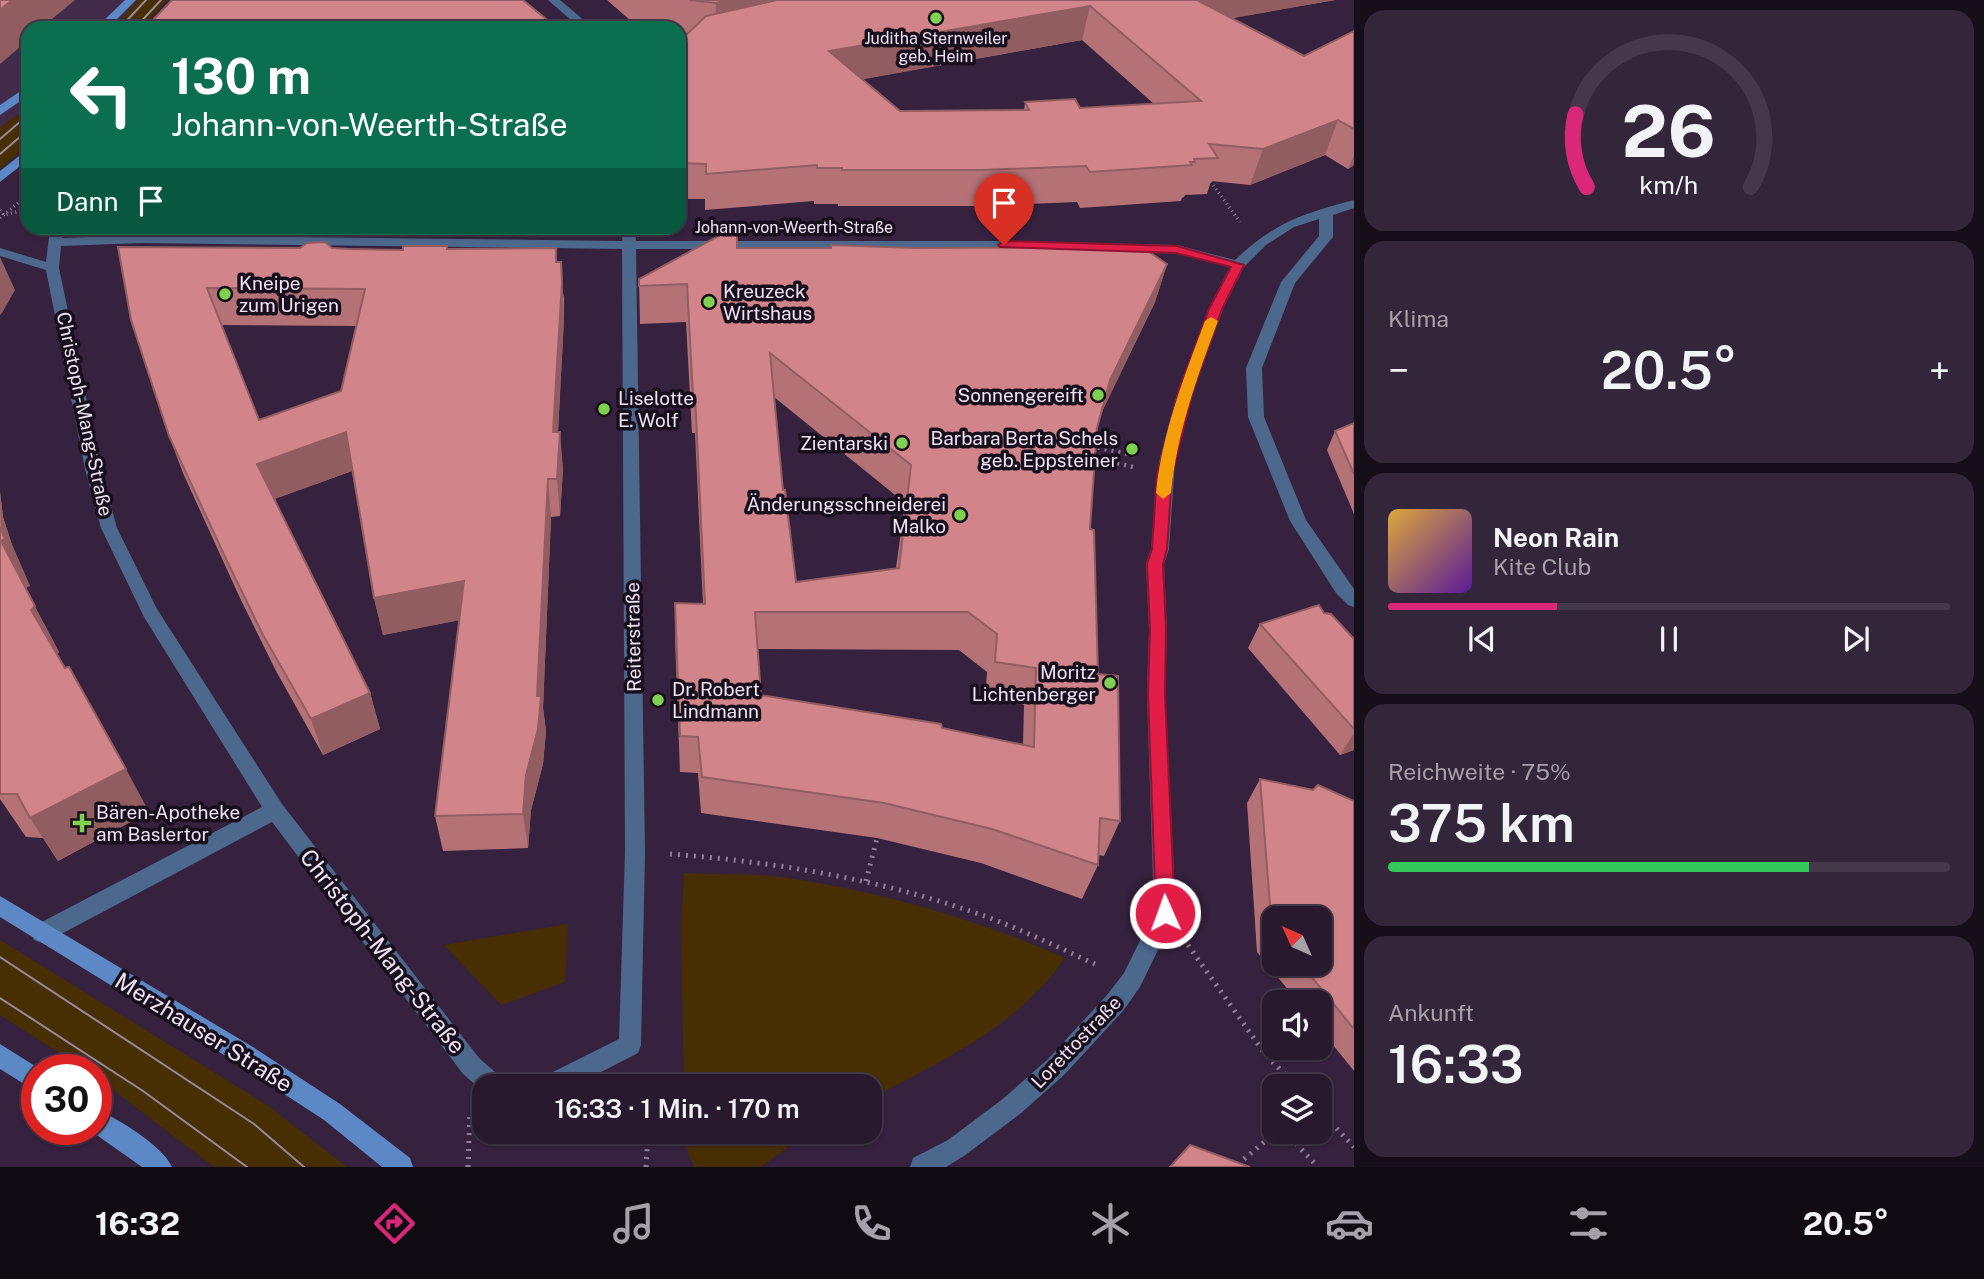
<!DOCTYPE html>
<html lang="de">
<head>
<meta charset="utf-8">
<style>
  body { margin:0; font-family:"Public Sans",sans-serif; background:#34263a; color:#f1f3f6; height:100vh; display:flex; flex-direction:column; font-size:26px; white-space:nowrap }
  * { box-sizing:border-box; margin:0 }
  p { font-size:23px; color:#a5a0aa }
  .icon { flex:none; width:38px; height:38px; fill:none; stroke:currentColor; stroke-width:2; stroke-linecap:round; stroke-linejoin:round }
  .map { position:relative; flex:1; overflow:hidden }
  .drawer { display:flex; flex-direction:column; gap:10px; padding:10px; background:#160e19; width:630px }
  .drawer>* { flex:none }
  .banner { position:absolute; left:21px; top:21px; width:665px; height:214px; border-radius:21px; box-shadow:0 2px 5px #0004,0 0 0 2px #44384a; background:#0b6e4f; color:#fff; overflow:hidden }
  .needle { width:46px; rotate:315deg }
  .fabs { position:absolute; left:1262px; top:906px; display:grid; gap:14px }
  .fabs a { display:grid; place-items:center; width:70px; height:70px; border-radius:14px; background:#28192e; box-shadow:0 2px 5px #0004,0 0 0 2px #44384a; font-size:35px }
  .speed { position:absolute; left:21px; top:1054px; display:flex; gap:14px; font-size:35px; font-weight:700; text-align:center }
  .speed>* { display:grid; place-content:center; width:91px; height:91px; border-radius:50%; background:#28192e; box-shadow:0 2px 5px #0004,0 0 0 2px #44384a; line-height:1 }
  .speed .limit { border:10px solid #d22; background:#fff; color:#111 }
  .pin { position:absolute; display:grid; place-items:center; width:60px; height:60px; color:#fff; margin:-72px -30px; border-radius:50% 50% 50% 0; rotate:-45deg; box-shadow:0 0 7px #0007 }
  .pin .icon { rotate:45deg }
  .me { position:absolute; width:77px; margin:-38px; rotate:358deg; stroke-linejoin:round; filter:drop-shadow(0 0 5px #0008) }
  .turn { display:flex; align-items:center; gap:24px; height:147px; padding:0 35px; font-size:32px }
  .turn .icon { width:91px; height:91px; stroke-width:2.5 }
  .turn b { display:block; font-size:49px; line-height:60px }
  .then { display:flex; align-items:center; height:66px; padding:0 35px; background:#0003; gap:14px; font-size:26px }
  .big { font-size:52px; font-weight:600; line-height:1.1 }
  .drawer .widget { flex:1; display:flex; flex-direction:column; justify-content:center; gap:10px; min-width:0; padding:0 24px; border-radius:21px; background:#34263a }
  .drawer .dial { align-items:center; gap:0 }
  .dial svg { height:182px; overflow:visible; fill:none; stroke:#44384a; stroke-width:7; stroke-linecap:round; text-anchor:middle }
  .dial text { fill:#f1f3f6; stroke:none }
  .song { display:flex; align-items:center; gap:21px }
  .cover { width:84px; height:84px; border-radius:10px; background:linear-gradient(135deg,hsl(40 70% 55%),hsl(270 70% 35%)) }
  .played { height:7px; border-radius:4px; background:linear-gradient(90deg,#db2777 30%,#44384a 30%) }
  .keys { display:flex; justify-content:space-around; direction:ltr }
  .heat { display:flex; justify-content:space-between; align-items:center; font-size:38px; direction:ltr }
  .charge { height:10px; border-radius:5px; background:linear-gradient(90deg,#34c759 75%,#44384a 0) }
  .trip { position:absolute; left:472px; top:1074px; width:410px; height:70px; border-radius:21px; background:#28192e; box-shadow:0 2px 5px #0004,0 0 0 2px #44384a; font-weight:600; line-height:70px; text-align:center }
  .dock { display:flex; height:112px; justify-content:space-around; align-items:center; background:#100a12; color:#a5a0aa }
  .dock .icon { width:49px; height:49px }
  .dock .current { color:#db2777 }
  .dock b { font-size:32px; color:#f1f3f6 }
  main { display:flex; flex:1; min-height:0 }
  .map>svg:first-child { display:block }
</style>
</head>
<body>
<main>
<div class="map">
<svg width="1354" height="1167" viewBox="0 0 1354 1167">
  <rect width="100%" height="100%" fill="#36213e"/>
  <!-- built -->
  <path fill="#422a4b" d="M0,0H138L113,28H28V106L0,128Z"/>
  <!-- green -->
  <g fill="#482f03">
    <path d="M138,0H167L142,28H113Z"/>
    <path d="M28,106V144L0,169V128Z"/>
    <path d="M684,873C716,875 750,873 781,877C878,891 975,918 1065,958C1016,1028 943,1060 870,1099V1087H684L681,928Z"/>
    <path d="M568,924L565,982L501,1005L444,945Z"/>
    <path d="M0,940L267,1105L347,1167H214L96,1077V1069H84L0,1015Z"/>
    <path d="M685,1132H809L761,1167H694L688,1153Z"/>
  </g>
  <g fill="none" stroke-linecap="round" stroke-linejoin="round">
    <!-- path-far2 -->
    <g stroke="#8f7e95" stroke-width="3.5" stroke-dasharray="1 3.5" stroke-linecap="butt">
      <path d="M1208,178L1240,222"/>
      <path d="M0,210L4,215L28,209"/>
      <path d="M0,218L18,203"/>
    </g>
    <!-- path-far1 -->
    <g stroke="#8f7e95" stroke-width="4.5" stroke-dasharray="2 5" stroke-linecap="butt">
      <path d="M1091,446L1137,456"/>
      <path d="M1090,457L1133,467"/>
    </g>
    <!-- path -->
    <g stroke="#8f7e95" stroke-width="5" stroke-dasharray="2 6" stroke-linecap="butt">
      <path d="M670,854C777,862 885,880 987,917C1025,931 1062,949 1099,966"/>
      <path d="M866,881L877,838"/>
      <path d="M1188,945L1265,1054L1297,1087"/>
      <path d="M648,1077L650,1087"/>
      <path d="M1320,1111L1354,1147"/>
      <path d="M1285,1132L1318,1167"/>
      <path d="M1244,1159L1276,1132"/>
      <path d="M468,1167L470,1112"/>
      <path d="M646,1167L648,1132"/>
    </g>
    <!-- service -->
    <path fill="#4c688d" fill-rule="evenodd" d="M548,0H560L593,28H580Z"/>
    <!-- minor -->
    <path fill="#4c688d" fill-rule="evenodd" d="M1354,200V208L1333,215V237L1295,283L1262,368L1264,417L1306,520L1354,589V607L1348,605L1336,593L1290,521L1248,417L1246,368L1281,282L1319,236V219L1294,227L1266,245L1244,267L1223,309L1194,390L1175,462L1169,549L1164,564L1167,630L1165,694L1176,913L1140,987L1123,1011L1064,1075L1020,1114L964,1156L946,1167H910L913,1158L948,1140L1004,1098L1048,1059L1107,995L1124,973L1154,912L1147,694L1149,630L1146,564L1151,549L1159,462L1178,390L1209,309L1230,267L1177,253L1004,249H636L645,852L641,1045L638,1053L572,1087H535L539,1079L619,1039L625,852L622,249L141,243L61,246L59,268L101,469L117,528L157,609L282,804L479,1058L503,1079L507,1087H485V1093L463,1074L272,822L50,940L42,943L34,940L31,933L34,926L262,807L144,617L101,528L85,469L46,270L0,256V248L46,262L50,228H62V238L141,235L622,241L623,228H635L636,241H1004L1177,245L1235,260C1273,223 1304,213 1354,200Z"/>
    <!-- secondary -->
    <g fill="#5c89c5" fill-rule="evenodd">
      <path d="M125,0H136L108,28H96Z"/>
      <path d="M28,86V96L0,115V105Z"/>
      <path d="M28,149V160L0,182V171Z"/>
      <path d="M0,896L253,1047L340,1104L410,1158L413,1167H382L324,1120L237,1063L0,917Z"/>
      <path d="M0,1044L40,1069H37V1092L0,1069Z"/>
      <path d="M96,1109C117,1118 163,1146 172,1167H142L88,1129H96Z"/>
    </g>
    <!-- tram -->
    <g stroke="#9989a0" stroke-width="2">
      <path d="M120,28L146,0"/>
      <path d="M135,28L161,0"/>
      <path d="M0,139L28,115"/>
      <path d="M0,154L28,130"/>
      <path d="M0,957L254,1124L304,1167"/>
      <path d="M0,998L143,1091L247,1167"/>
    </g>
  </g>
  <!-- wall -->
  <g fill="#b47277" fill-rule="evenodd">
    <path d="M607,0H1335L1232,18L1304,56L1354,31V165L1348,169L1325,155L1250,185L1211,181L1207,194L1185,195L1184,197L1182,198L1181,201L1080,208L1077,202L976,206H838V204H814V201L705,210V199H679V42L688,33L679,32V28H639ZM1082,40L1154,104L1080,108L1025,102L1024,110L900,111L862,79Z"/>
    <path d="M118,247L332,248L403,250L556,248L557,262L564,298V318L558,432L563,469L560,516L551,517L543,708L546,731L543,764L531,810L528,848L443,851L435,816L459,620L383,635L374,598L352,471L274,499L370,693L380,729L323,755L276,671L240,598L183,473L169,436ZM222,325L356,326L341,391L259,420Z"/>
    <path d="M737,248L1167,264L1155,302L1101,413L1097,428L1090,529L1098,674L1120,821L1104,856L1098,855V865L1082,899L981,863L877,838L701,813L698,773L680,772L675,640V603L703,604L695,433H692L686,322L640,324L639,279ZM774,397L905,503L896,568L796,582L783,490ZM757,649L959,650L987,672L985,699L1024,705L1023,744L761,695Z"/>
    <path d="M1354,423V514L1327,450L1335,431Z"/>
    <path d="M0,492L3,517L12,545L30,586L25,588L59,652L57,655L149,812L58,861L43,838L26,837L0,799Z"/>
    <path d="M1324,613L1354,639V750L1340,755L1248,648L1260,624Z"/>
    <path d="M1260,779L1354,801V1071L1320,1029V1003H1299L1257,952L1247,803ZM1274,919L1320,964H1274Z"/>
  </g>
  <!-- shaded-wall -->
  <g fill="#925d61">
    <path d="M12,0H75L41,28H28V40L0,64V10Z"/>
    <path d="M729,0H916L715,37L716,3Z"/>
    <path d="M1186,0H1335L1178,28Z"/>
    <path d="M1090,6L1082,40L826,86L829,51Z"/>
    <path d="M1338,120L1325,155L1250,185L1263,149Z"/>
    <path d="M1354,155V165L1348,169Z"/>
    <path d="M0,257L15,290L2,313L0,315Z"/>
    <path d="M561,262L564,318L556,469L553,432Z"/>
    <path d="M1167,264L1155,302L1099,418L1110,380Z"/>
    <path d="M346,432L355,470L269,501L257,464Z"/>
    <path d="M560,432L563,469L560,516L557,479Z"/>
    <path d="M548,479L551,517L543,708L546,731L543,764L531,810L528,848L523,814L526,775L537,696Z"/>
    <path d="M0,492L3,517L12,545L30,586L25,588L59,652L56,657L31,610L1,541Z"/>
    <path d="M464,581L471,618L383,635L374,598Z"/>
    <path d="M370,693L380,729L323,755L311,719Z"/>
    <path d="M1354,733V750L1340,755Z"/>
    <path d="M126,769L149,812L58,861L30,818Z"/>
  </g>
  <!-- building -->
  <g fill="#d1858a" stroke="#925d61" stroke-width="2" fill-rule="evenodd">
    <path d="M0,0H12L0,10Z"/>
    <path d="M172,0H523L557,28H145Z"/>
    <path d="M689,0H729L716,3Z"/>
    <path d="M777,0H1197L1304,56L1354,31V129L1338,120L1263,149L1209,144L1218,158L1194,159L1195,162H1190L1192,165L1090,172L1086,166L982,170H842V168H817V165L706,174V164L679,163V42L706,16ZM1090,6L1201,101L1080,108L1075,99L1025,102L1029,110L900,111L829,51Z"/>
    <path d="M737,226V248H831V245L915,248L1142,247L1167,264L1110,380L1097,428L1090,529L1094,530L1098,674L1118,676L1120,821L1100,818L1098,865L992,829L884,803L702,777L698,737L680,736L675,603L705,604L695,395H693L687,284L639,286V279ZM770,353L911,465L899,568L796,582L785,490H783ZM755,612H968L997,634L995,662L1036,668L1034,747L942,728L941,724L761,695Z"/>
    <path d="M325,242L332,248L348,249L403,250V246H447V249L556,248V262H561L562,282L553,432H560L557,479H548L537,696H541L538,729L526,775L523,814L435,816L464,581L374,598L346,432L257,464L370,693L311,719L263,635L227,561L169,436L131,320L118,247L300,248L307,243ZM207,288L365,289L341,391L259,420Z"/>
    <path d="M1354,423V474L1335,431Z"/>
    <path d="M0,527L5,539L1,541L35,606L31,610L65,668L69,667L126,769L30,818L17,794H0Z"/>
    <path d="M1319,605L1324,613L1331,614L1354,639V729L1260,624Z"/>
    <path d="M1260,779L1313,790L1318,785L1354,801V1029L1301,964H1320V919H1274V932L1272,930Z"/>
    <path d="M1190,1145L1250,1167H1170Z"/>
  </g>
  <!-- route -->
  <path fill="#e11d48" stroke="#92132f" stroke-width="2" d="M1004,241L1177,246L1244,265L1222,309L1193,390L1172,475L1167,549L1163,564L1166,629L1165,694L1175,913L1172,919L1165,922L1158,919L1156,913L1148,694L1150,629L1147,564L1152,549L1157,475L1179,390L1209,309L1231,267L1176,253L1000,247L998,245Z"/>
  <!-- slow -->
  <path fill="#f59e0b" d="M1211,317L1218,321C1197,377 1177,433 1171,493L1163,499L1156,493C1162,433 1184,377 1205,321Z"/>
  <!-- markers -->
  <g fill="#80d051" stroke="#180f1c" stroke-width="2.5">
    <circle cx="936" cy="18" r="7"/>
    <circle cx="225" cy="294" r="7"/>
    <circle cx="709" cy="302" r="7"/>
    <circle cx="1098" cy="395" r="7"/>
    <circle cx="604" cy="409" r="7"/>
    <circle cx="902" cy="443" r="7"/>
    <circle cx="1132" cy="449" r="7"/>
    <circle cx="960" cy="515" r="7"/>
    <circle cx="1110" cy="683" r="7"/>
    <circle cx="658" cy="700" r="7"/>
    <path d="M78.5 812.5h7v7h7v7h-7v7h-7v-7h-7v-7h7z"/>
  </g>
  <g text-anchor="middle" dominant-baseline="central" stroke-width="7" stroke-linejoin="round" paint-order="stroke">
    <!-- far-poi labels -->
    <g font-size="16" fill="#efe2f4" stroke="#180f1c">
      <text x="936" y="38">Juditha Sternweiler<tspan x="936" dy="18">geb. Heim</tspan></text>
    </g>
    <!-- far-street labels -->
    <g font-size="16" fill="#efe2f4" stroke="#180f1c">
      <text x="794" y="227">Johann-von-Weerth-Straße</text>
    </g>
    <!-- poi labels -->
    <g font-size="19" fill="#efe2f4" stroke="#180f1c" text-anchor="start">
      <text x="239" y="283">Kneipe<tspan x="239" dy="22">zum Urigen</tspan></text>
      <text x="723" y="291">Kreuzeck<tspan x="723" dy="22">Wirtshaus</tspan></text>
      <text x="1084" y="395" text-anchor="end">Sonnengereift</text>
      <text x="618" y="398">Liselotte<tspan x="618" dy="22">E. Wolf</tspan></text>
      <text x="1118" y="438" text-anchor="end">Barbara Berta Schels<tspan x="1118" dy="22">geb. Eppsteiner</tspan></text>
      <text x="888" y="443" text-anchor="end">Zientarski</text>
      <text x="946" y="504" text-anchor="end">Änderungsschneiderei<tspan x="946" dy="22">Malko</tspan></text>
      <text x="1096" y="672" text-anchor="end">Moritz<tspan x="1096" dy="22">Lichtenberger</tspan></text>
      <text x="672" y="689">Dr. Robert<tspan x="672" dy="22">Lindmann</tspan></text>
      <text x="96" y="812">Bären-Apotheke<tspan x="96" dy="22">am Baslertor</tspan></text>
    </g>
    <!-- street labels -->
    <g font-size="19" fill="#efe2f4" stroke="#180f1c">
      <text transform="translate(85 414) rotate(78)">Christoph-Mang-Straße</text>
      <text transform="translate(633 637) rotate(-91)">Reiterstraße</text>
      <text transform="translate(1076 1042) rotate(-46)">Lorettostraße</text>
    </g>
    <!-- near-street labels -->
    <g font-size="23" fill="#efe2f4" stroke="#180f1c">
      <text transform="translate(383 951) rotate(52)">Christoph-Mang-Straße</text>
      <text transform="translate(204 1032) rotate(32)">Merzhauser Straße</text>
    </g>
  </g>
</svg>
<div class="fabs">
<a><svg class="needle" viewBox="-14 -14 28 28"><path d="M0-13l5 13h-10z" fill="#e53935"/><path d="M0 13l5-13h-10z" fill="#a5a0aa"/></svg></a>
<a><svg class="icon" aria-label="sound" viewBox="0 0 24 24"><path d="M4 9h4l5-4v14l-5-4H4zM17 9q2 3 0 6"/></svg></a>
<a><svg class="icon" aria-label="layers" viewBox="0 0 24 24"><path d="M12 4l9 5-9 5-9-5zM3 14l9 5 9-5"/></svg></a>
</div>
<div class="speed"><div class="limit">30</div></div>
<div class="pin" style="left:1004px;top:245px;background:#d93025"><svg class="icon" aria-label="arrive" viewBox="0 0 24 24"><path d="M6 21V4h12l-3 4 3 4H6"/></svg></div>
<svg class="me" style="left:1165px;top:913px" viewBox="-20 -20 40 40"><circle r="17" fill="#e11d48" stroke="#fff" stroke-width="3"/><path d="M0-11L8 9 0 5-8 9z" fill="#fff"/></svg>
<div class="trip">16:33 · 1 Min. · 170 m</div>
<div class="banner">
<div class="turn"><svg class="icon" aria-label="left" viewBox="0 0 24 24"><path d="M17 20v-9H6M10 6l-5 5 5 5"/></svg><div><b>130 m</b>Johann-von-Weerth-Straße</div></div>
<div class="then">Dann<svg class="icon" aria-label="arrive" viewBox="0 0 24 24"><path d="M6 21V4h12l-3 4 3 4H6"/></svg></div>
</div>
</div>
<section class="drawer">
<div class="widget dial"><svg viewBox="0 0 100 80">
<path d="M14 69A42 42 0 1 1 86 69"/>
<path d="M14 69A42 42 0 0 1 9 37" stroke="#db2777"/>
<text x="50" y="56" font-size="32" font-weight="700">26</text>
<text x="50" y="72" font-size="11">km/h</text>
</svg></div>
<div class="widget"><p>Klima</p>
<div class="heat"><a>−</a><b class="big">20.5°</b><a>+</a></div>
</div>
<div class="widget">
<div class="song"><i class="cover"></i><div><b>Neon Rain</b><p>Kite Club</p></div></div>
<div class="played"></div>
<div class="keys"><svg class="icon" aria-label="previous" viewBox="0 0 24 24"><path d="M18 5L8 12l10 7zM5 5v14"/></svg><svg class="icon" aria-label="pause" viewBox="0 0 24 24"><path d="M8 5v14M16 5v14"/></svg><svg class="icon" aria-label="next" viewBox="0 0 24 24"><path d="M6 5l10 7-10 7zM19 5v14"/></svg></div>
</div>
<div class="widget"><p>Reichweite · 75%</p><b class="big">375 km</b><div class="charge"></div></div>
<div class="widget"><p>Ankunft</p><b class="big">16:33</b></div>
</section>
</main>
<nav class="dock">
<b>16:32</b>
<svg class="icon current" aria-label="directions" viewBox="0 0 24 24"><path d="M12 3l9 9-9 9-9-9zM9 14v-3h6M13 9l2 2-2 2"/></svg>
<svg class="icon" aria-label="music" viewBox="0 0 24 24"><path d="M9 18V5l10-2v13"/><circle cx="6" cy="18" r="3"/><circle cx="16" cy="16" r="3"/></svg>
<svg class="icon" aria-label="phone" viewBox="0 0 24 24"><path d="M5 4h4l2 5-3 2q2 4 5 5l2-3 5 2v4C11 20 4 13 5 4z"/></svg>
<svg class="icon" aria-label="climate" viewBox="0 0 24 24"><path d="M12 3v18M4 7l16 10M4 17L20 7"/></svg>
<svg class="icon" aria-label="car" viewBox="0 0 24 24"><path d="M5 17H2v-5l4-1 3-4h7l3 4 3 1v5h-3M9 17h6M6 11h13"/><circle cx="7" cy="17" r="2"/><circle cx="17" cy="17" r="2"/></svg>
<svg class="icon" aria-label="filters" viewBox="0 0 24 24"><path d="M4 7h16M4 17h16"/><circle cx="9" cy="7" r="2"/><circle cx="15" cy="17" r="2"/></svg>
<b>20.5°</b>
</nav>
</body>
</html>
